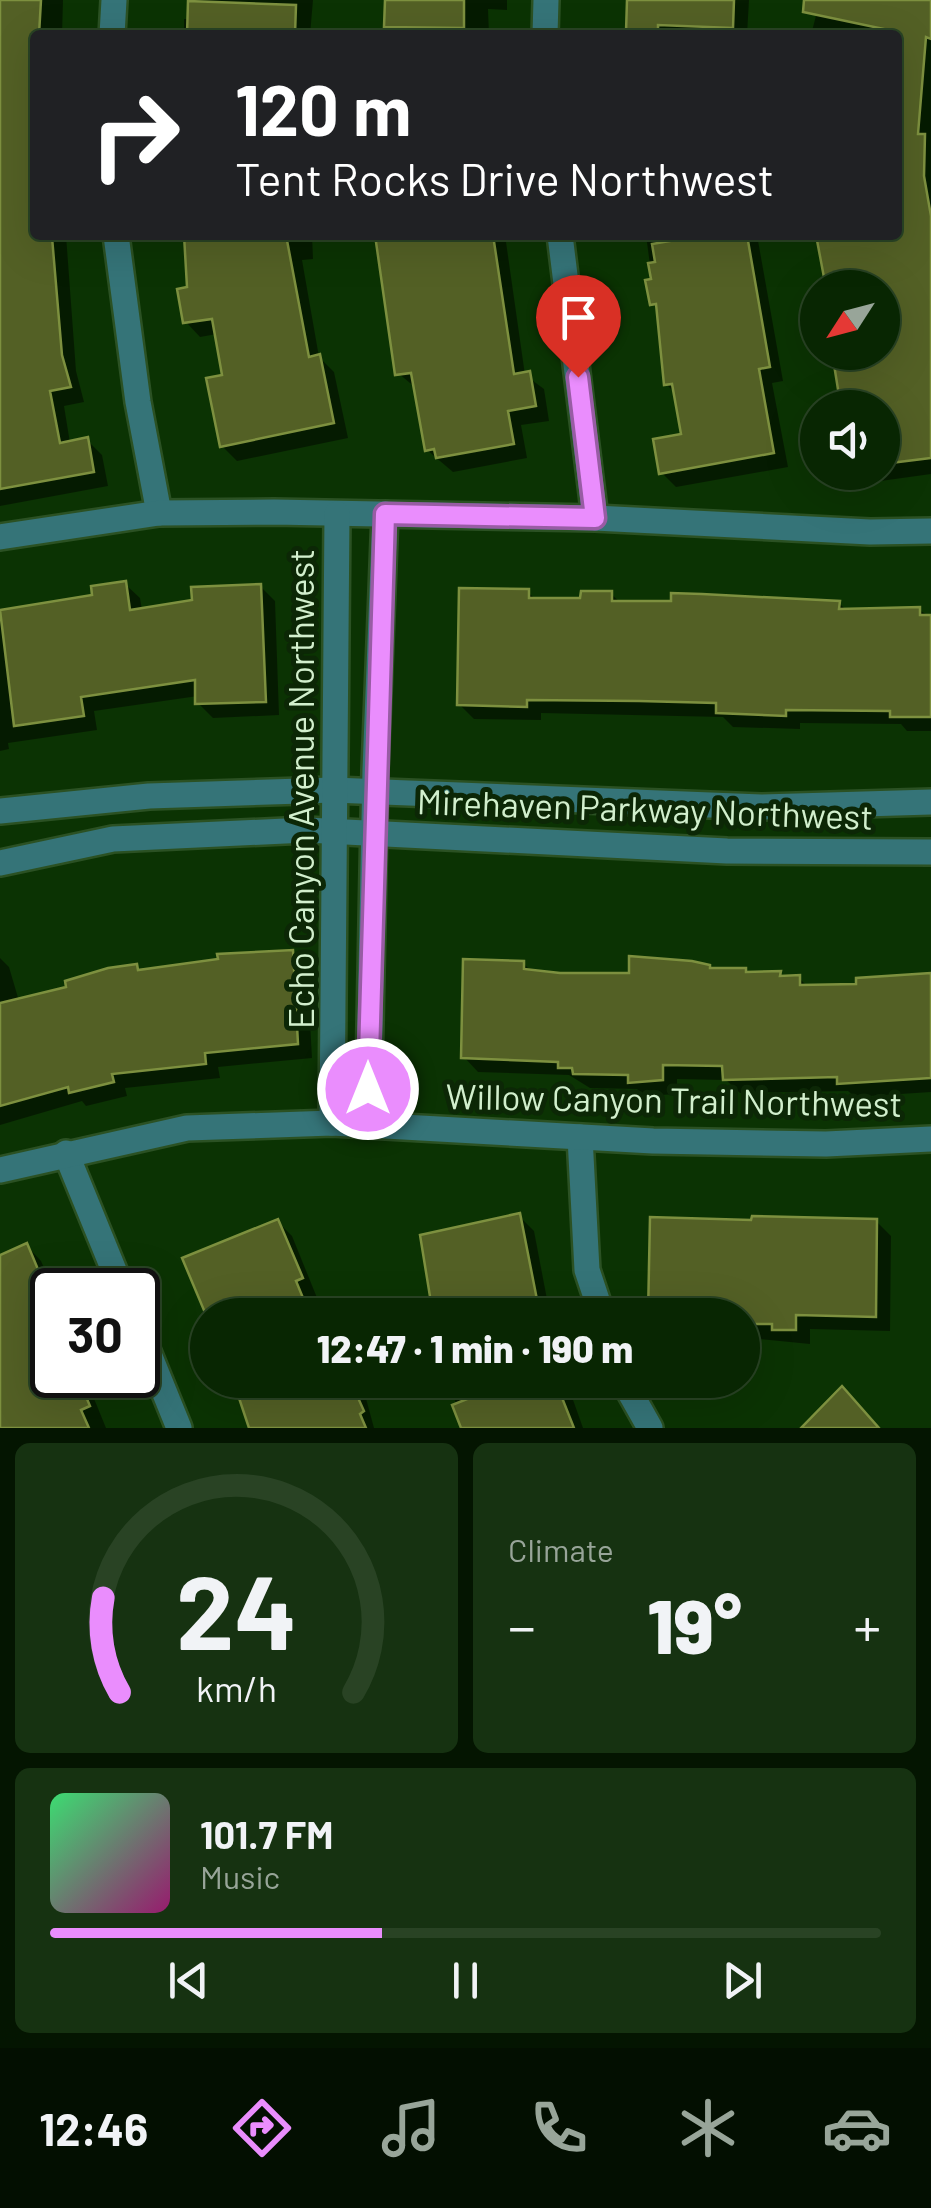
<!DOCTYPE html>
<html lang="en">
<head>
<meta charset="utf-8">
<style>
  body { margin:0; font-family:Barlow,sans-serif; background:#163211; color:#f1f3f6; height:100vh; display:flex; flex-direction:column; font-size:38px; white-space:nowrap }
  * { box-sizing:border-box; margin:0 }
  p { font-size:32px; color:#98a599 }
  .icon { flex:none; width:55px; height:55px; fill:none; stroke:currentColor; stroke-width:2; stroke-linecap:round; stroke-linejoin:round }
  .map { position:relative; height:1428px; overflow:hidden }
  .side { display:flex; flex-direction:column; gap:15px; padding:15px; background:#041501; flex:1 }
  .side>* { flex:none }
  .hud { position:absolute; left:30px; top:30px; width:872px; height:210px; border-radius:10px; box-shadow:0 10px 40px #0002,0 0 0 2px #294324; background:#202124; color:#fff; overflow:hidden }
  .needle { width:65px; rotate:234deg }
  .fabs { position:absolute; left:800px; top:270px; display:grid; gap:20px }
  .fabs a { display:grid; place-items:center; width:100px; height:100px; border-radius:50%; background:#082602; box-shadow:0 10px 40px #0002,0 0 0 2px #294324; font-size:50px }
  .speed { position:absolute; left:30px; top:1268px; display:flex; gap:20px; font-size:50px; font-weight:700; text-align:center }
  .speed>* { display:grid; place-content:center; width:130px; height:130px; border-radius:50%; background:#082602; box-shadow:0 10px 40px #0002,0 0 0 2px #294324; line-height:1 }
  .speed .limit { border:5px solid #111; border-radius:15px; background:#fff; color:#111 }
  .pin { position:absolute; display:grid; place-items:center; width:85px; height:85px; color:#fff; margin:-102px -42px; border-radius:50% 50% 50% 0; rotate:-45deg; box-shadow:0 0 10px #0007 }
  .pin .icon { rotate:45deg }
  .me { position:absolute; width:110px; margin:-55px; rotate:0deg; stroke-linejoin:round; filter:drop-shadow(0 0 8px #0008) }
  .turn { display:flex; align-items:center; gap:35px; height:210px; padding:0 40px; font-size:45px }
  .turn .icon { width:130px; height:130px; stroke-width:2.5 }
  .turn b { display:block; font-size:70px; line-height:85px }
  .big { font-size:75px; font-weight:800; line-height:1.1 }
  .side .widget { flex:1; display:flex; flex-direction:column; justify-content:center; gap:15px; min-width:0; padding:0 35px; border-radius:15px; background:#163211 }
  .side .dial { align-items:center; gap:0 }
  .dial svg { height:260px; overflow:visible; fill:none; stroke:#294324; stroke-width:7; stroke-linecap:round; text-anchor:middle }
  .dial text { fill:#f1f3f6; stroke:none }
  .song { display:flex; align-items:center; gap:30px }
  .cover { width:120px; height:120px; border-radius:15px; background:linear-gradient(135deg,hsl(140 70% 55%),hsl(320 70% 35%)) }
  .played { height:10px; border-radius:5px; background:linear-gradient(90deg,#ea8dfd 40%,#294324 40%) }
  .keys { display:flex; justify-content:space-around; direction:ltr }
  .heat { display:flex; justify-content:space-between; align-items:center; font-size:55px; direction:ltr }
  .side .tiles { flex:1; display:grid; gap:15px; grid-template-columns:1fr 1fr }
  .widget:last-child { grid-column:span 2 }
  .trip { position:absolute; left:190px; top:1298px; width:570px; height:100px; border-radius:50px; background:#082602; box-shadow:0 10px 40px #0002,0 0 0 2px #294324; font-weight:800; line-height:100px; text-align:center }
  .menu { display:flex; height:160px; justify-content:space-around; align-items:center; background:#030f01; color:#98a599 }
  .menu .icon { width:70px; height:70px }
  .menu .current { color:#ea8dfd }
  .menu b { font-size:45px; color:#f1f3f6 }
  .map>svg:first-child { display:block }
</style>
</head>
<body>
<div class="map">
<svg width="931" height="1428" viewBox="0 0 931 1428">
  <rect width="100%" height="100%" fill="#0b3303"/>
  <!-- shadow -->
  <g fill="#0007">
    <path d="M0,0H63L62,35H35V235H66L76,371L84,402L64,406L70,443L87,440L102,455L108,486L0,506Z"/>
    <path d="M195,0H313L310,35H184V19H190Z"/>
    <path d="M387,0H507V10L488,9L489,35H386Z"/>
    <path d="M749,0L747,35H628L629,1Z"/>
    <path d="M820,0H931V474L859,484L847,472H882V408H835L834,403L843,401L882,352V288L818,235H898V35H811Z"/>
    <path d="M186,235H312L313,259L302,260L319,357L334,372L348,438L237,461L222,446L225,377L217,334L200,337L186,322L190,289Z"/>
    <path d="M378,235H505L525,375L544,389L549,421L521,425L527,458L453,472L427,450L416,388L398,373Z"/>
    <path d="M646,235H757L783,381L772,383L788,467L676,487L661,472L684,436L676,394L666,384Z"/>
    <path d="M125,584L140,598L142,610L260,586L275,601L279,715L213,718L198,703V696L94,711L97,730L8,743L9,749L0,751V612L95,597Z"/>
    <path d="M528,592L536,600L583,601L611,594L621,603H839L847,611L919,610L931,617V731H907L901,724L800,723V729L733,727L723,717L541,713V720L474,719L459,704Z"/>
    <path d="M292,953L307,967L312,1058L218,1067L220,1078L125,1088L127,1096L86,1106L82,1101L0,1125V958L9,967L19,1001L136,966L142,972Z"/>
    <path d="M523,963L532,972L560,975L779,973L784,978H799L808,987L931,976V1092L855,1097L848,1091L740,1093L726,1080L677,1079V1094L645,1096L637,1089L590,1088L569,1075L478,1072L464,1057Z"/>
    <path d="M519,1216L534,1231L550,1315H437Z"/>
    <path d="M876,1221L891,1236L890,1331L810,1329V1344L749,1338L742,1331V1315Z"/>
    <path d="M278,1222L292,1236L324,1315H212Z"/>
    <path d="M27,1246L41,1261L54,1290L52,1375H95L86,1379L106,1428H0V1258Z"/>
    <path d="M231,1380H361L374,1428H257L247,1418Z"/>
    <path d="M449,1380H566L583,1428H463Z"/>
  </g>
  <!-- building -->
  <g fill="#536025" stroke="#7d903f" stroke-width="2.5">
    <path d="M0,0H41L39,35H35V238L52,237L62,355L71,387L50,391L60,443L88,437L94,472L0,489Z"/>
    <path d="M385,0H464V28L384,27Z"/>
    <path d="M627,0H734L733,28L658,25V33L626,32Z"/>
    <path d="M804,0H931V39L926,37L918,134H925L924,176L931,216V458L882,464V408H841L832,352H882V288H826L816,235H898V32L803,12Z"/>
    <path d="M188,1L296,5L295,35H187Z"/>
    <path d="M184,235H286L309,357L320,354L334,423L220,447L206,378L222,375L212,319L183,323L177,289L187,287Z"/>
    <path d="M375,235H493L514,374L530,371L536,406L508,411L514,444L436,458L434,449L425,451L411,373L395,375Z"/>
    <path d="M705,235H747L770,367L759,369L774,453L659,474L653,439L681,434L672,384L664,385L656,304L650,305L645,280L651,279L648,263L655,262L652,244Z"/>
    <path d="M126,581L130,610L192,600L191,587L261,584L266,702L195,704V680L81,697L84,716L14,726L0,610L92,595L91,586Z"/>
    <path d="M459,588L529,589V598H580L581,591H612V601H671V593L702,594L840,601L839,609L920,607V615H931V717H890V711L786,710V716L716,713V703L639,701L527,700V707L457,705Z"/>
    <path d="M293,950L298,1044L205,1053L206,1064L112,1074L114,1082L69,1093L68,1087L0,1106V1003L66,987L65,981L108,968L137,964L138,970L218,959L217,954Z"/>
    <path d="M629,956L692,961L710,965V968H746V972L781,971L780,976L800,975V985L856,984V978L931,973V1078L837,1084V1077L723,1080L722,1066L663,1065V1080L628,1083V1075L573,1074L572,1068H558V1062L461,1058L463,959L524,961V969L560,973H629Z"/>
    <path d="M520,1213L540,1315H433L420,1235Z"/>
    <path d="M752,1216L877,1219L876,1317L796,1315V1330H772V1324H742V1315H648L650,1217L751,1220Z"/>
    <path d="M278,1219L303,1278L296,1281L310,1315H206L182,1258Z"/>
    <path d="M27,1243L52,1303V1375H77L90,1406L81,1410L89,1428H0V1255Z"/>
    <path d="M233,1380H350L364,1411L360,1414L366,1428H249Z"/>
    <path d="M515,1380H555L574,1428H461L452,1405Z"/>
    <path d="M842,1386L879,1428H801Z"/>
  </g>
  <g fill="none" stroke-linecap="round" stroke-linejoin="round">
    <!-- minor casing -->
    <g stroke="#2b5123" stroke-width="30">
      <g id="minor">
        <path d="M112,35L114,0"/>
        <path d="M545,35L546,0"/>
        <path d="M116,235L138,402L159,513"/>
        <path d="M560,235L595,518"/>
        <path d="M0,537L159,513L274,512L595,518L870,532L931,531"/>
        <path d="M0,811L149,796L333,790L761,807L931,802"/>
        <path d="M0,863L113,839L306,830L727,851L931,852"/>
        <path d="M332,1123L337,514"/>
        <path d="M368,1125L375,770L385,514"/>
        <path d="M580,1137L587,1270L602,1315"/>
        <path d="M66,1153L122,1290"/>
        <path d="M0,1170L187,1128L332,1123L653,1141L826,1144L931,1139"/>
        <path d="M138,1327L179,1428"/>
        <path d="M623,1380L650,1428"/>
      </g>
    </g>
    <!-- minor -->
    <use href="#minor" stroke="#357478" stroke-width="25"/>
  </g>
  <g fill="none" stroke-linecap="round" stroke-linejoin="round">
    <!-- route casing -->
    <g stroke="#985ca4" stroke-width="25">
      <path id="route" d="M368,1089L385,514L595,518L578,377"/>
    </g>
    <!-- route -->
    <use href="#route" stroke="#ea8dfd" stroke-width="18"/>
  </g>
  <g text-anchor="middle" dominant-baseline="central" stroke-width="10" stroke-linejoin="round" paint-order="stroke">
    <!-- street labels -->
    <g font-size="35" fill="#d2efcd" stroke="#0c2706">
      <text transform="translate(300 789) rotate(-90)">Echo Canyon Avenue Northwest</text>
      <text transform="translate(645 808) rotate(2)">Mirehaven Parkway Northwest</text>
      <text transform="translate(674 1099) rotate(1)">Willow Canyon Trail Northwest</text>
    </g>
  </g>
</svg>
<div class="fabs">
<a><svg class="needle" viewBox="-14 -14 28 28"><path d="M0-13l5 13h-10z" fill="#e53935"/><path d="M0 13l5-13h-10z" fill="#98a599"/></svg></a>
<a><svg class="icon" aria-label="sound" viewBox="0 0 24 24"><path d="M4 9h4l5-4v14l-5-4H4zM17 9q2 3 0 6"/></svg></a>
</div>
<div class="speed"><div class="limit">30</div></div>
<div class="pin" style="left:578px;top:377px;background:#d93025"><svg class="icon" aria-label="arrive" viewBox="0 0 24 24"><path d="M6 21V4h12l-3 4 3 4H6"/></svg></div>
<svg class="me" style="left:368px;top:1089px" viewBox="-20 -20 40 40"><circle r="17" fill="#ea8dfd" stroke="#fff" stroke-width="3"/><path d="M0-11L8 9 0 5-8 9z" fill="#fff"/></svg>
<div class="trip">12:47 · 1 min · 190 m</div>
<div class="hud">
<div class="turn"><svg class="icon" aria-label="right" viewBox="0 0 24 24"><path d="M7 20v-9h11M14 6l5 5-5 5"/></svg><div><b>120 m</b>Tent Rocks Drive Northwest</div></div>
</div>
</div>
<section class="side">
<div class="tiles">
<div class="widget dial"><svg viewBox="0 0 100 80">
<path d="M14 69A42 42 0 1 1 86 69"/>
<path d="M14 69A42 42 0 0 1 9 40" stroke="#ea8dfd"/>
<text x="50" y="56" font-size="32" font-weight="700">24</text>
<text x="50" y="72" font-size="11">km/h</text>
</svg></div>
<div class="widget"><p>Climate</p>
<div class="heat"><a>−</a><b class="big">19°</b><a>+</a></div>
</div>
<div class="widget">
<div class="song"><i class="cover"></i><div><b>101.7 FM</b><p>Music</p></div></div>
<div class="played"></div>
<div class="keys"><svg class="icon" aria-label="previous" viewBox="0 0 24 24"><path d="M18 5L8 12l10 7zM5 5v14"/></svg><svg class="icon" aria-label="pause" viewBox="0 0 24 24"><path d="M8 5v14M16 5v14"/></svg><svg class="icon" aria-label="next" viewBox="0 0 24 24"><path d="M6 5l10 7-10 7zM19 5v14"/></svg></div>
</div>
</div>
</section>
<nav class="menu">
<b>12:46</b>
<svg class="icon current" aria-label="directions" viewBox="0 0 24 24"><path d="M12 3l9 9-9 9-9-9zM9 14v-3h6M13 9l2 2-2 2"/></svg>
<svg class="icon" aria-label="music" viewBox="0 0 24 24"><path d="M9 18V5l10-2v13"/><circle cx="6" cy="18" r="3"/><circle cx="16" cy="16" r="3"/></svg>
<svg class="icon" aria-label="phone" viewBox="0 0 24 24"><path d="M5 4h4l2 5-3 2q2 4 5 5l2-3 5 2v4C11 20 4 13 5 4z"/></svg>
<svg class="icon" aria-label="climate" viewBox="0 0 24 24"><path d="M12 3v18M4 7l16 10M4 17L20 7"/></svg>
<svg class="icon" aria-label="car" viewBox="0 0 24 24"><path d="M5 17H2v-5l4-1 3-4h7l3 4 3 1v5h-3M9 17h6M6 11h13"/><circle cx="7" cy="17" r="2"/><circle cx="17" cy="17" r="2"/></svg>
</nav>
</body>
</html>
